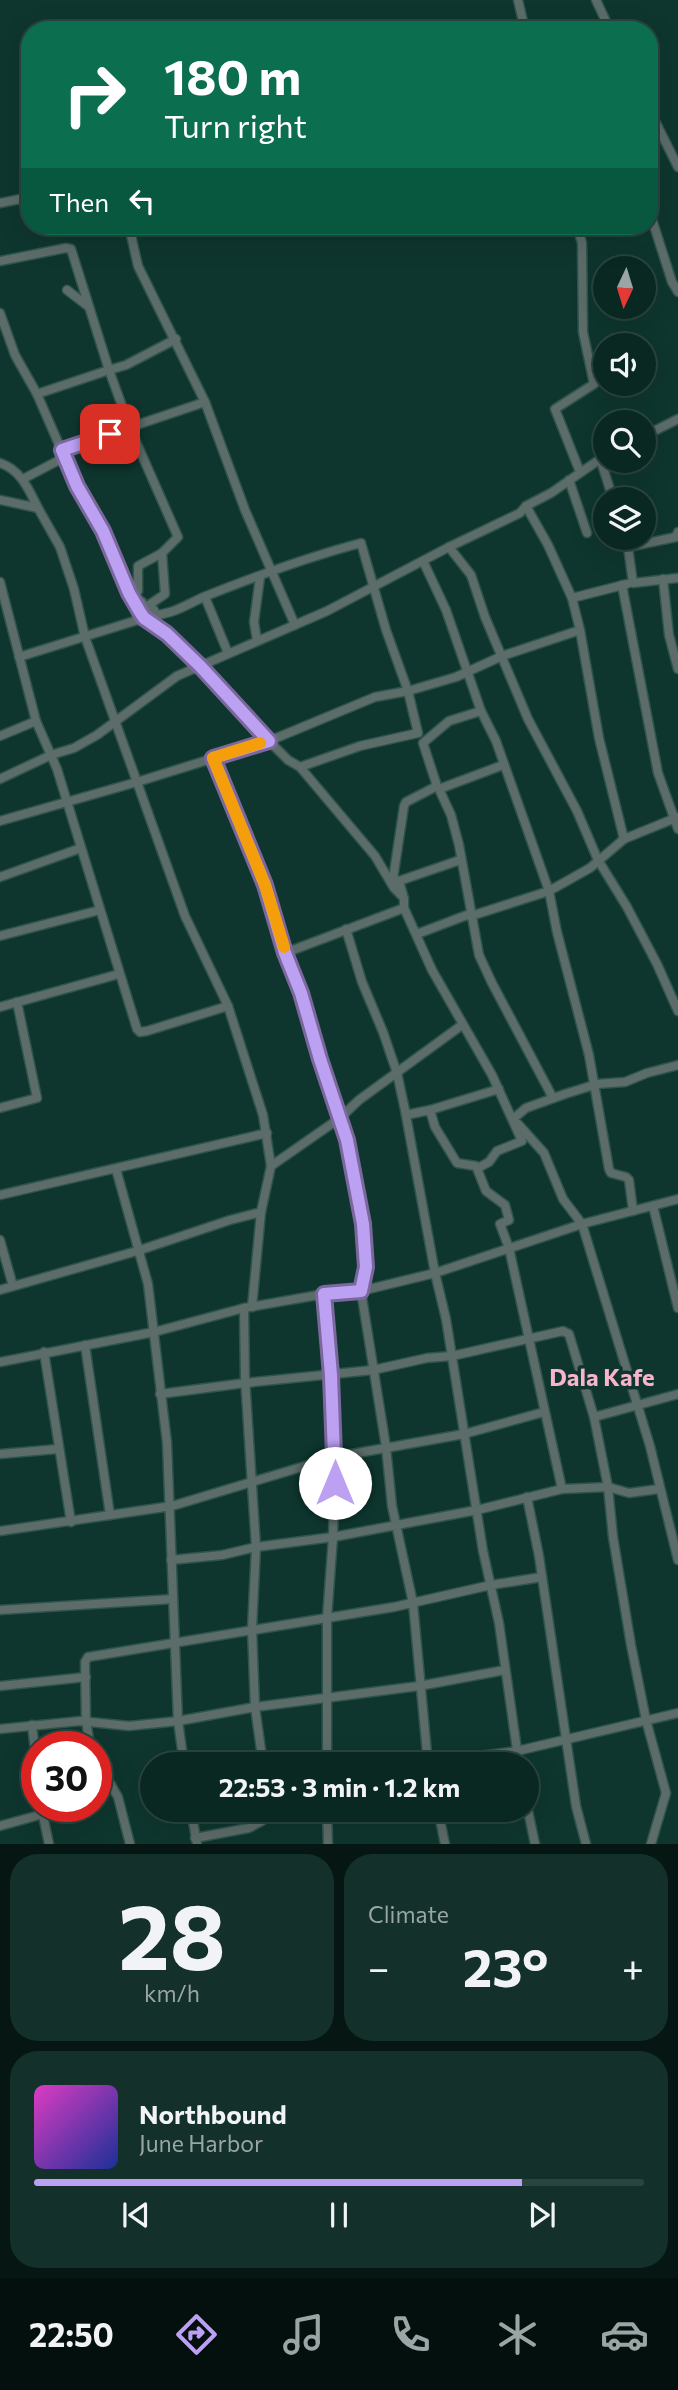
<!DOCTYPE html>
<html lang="en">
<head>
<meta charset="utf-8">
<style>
  body { margin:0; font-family:Commissioner,sans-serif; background:#13302a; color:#f1f3f6; height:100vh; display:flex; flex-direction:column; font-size:26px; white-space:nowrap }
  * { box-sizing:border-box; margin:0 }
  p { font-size:23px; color:#99a6a5 }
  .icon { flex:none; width:38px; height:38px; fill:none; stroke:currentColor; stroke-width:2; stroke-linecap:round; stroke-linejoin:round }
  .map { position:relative; height:1844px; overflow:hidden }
  .drawer { display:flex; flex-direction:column; gap:10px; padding:10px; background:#061613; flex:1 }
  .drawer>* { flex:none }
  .guide { position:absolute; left:21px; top:21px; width:637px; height:214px; border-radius:28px; box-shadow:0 7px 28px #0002,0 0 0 2px #2a4440; background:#0b6e4f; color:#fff; overflow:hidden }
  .needle { width:46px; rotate:184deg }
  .fabs { position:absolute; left:593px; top:256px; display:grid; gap:14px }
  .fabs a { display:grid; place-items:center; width:63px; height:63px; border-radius:50%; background:#0a2822; box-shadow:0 7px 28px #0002,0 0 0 2px #2a4440; font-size:35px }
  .speed { position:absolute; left:21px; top:1731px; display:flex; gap:14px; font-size:35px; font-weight:700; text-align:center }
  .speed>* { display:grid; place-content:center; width:91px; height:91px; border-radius:50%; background:#0a2822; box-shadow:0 7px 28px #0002,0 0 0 2px #2a4440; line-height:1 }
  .speed .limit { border:10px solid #d22; background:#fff; color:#111 }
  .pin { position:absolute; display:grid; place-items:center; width:60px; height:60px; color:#fff; margin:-30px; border-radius:14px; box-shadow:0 4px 10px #0006 }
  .me { position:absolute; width:77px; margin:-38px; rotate:0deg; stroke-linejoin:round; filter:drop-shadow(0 0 5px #0008) }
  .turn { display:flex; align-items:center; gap:24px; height:147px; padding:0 28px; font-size:32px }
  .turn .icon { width:91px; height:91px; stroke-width:2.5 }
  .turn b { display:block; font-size:49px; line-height:60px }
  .then { display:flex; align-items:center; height:66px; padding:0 28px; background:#0003; gap:14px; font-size:26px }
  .big { font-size:52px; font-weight:700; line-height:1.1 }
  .drawer .tile { flex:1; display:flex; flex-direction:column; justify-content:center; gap:10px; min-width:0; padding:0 24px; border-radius:28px; background:#13302a }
  .drawer .dial { align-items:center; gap:0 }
  .dial b { font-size:91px; line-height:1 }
  .song { display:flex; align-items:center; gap:21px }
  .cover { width:84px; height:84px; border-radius:10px; background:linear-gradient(135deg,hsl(310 70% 55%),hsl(230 70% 35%)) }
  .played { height:7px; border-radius:4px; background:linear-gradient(90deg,#bca0f2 80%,#2a4440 80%) }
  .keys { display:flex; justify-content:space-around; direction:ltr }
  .heat { display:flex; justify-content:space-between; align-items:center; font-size:38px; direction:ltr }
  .drawer .tiles { flex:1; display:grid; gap:10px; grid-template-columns:1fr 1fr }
  .tile:last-child { grid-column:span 2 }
  .trip { position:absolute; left:140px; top:1752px; width:399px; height:70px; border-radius:35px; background:#0a2822; box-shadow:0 7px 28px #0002,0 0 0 2px #2a4440; font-weight:700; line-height:70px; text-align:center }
  .menu { display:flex; height:112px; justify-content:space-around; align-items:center; background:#04100e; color:#99a6a5 }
  .menu .icon { width:49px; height:49px }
  .menu .on { color:#bca0f2 }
  .menu b { font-size:32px; color:#f1f3f6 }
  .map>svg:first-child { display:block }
</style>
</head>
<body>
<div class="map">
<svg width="678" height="1844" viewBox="0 0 678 1844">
  <rect width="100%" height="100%" fill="#0e362e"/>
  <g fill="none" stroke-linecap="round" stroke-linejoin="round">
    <!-- minor casing -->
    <g stroke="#2f544c" stroke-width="11">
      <g id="minor">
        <path d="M518,0L525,30"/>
        <path d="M596,0L610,30"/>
        <path d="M649,109L678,167"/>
        <path d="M0,203L30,197"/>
        <path d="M649,210L672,282L678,292"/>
        <path d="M129,226L138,266L205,402L245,510L295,625"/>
        <path d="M577,226L582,243L583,332L594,384L555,409L580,472"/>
        <path d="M0,261L66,248L71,249L109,370L37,394"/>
        <path d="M67,290L89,307"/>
        <path d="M0,313L15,355L37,394L77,486L103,531L129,593L140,612L144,618L167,634L225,691L269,741L288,760L300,767L375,856L394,888L404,898V908L432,970L492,1075L522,1141L497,1151L489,1162L478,1168"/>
        <path d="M644,436L678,419"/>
        <path d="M62,450L205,402"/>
        <path d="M600,458L613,499"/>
        <path d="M0,463C21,470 29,490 38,508"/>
        <path d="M23,479L65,457"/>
        <path d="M569,480L587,533"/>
        <path d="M0,500L38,508L60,547L74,589L85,637L185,916L228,1006L263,1115L271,1166L261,1212L252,1307"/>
        <path d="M526,506L548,545L572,598L580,630L599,738L624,839"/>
        <path d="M678,532L676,537L628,547L633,583L678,578"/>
        <path d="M449,547L471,575L485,617L528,719L577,811L598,860L627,907L657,964L678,1011"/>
        <path d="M423,561L446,610L481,711L496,741L549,891L557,932L589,1055L609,1169L611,1173L626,1177L629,1180L633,1211"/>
        <path d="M663,579L669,635L678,669"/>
        <path d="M0,582L36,721L57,769L137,1029L140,1032L147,1031L228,1006"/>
        <path d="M622,585L658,773L678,829"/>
        <path d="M129,593L138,591V566L162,553L178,537L130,428L109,370L126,365L176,339"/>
        <path d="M131,594L142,602L150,615C171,616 187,604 206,596C256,576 308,557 361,543L386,630L408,691L418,733L360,746L300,767"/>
        <path d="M205,597L228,653"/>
        <path d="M572,598L627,584"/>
        <path d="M154,610L149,605L165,594L162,553"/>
        <path d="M257,640L254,622L260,577"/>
        <path d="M19,657L144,618"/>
        <path d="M0,736L36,721"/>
        <path d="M213,758L265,885L285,953L301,993L320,1059L347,1140L364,1224L366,1267L361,1291L386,1447L392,1506L413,1603L428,1764"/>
        <path d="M503,765L439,789L451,815L459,845L479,955L492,983L553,1098"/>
        <path d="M0,779L51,755L74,748L97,735L177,676L327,611L449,547L520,513L526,506L551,493L606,455"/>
        <path d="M0,821L137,782L269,741L375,697L408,691L456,677L502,656L580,630"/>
        <path d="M0,877L81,848"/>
        <path d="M399,881L460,860"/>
        <path d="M403,895L399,881L393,879L404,806L406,802L437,786L423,743L449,721L481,711"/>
        <path d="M346,929L362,982L383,1032L397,1073L405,1110L435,1273L446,1319L483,1551L499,1623L519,1764"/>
        <path d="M417,934L467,915L471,916L549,891L590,868L624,839L678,817"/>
        <path d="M0,936L100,910"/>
        <path d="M285,953L404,908"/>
        <path d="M0,1007L119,974"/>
        <path d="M0,1108L37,1098L17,1002"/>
        <path d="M430,1110L499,1089"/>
        <path d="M406,1115L430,1110L435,1127L457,1163L476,1166L486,1191L505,1205L509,1220L500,1224L509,1248L562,1489"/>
        <path d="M513,1119L526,1108L565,1094L597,1084L625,1082L647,1073L678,1065"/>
        <path d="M518,1124L544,1153L563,1199L582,1224L650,1446L678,1560"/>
        <path d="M271,1166L340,1118L359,1100L462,1025"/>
        <path d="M116,1169L148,1284L167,1443L178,1721L184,1764"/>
        <path d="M0,1195L267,1133"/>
        <path d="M653,1206L678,1308"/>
        <path d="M0,1240L13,1286"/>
        <path d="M0,1290L137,1251L230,1220L261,1212"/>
        <path d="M324,1294L335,1457L333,1537L327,1618V1764"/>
        <path d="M244,1308L245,1378L256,1547L252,1629L255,1707L263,1764"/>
        <path d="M85,1345L110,1515"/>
        <path d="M44,1352L71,1522"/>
        <path d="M0,1362L154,1332L244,1308L324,1294L361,1291L435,1273L582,1224L678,1199"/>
        <path d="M160,1394L245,1383L373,1370L427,1358L452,1356L563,1331L569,1334L594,1417L608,1487L613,1537L631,1645L646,1720L666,1793L651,1844"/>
        <path d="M594,1417L678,1394"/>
        <path d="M0,1454L58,1449"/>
        <path d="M527,1497L539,1556L576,1806L586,1844"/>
        <path d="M0,1531L172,1506L335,1457L464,1434L544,1412"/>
        <path d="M171,1560L222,1555L256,1547L333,1537L477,1510L562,1489L608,1487L629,1493L659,1489"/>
        <path d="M0,1610L173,1599"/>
        <path d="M0,1686L86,1677"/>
        <path d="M32,1725L37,1767"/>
        <path d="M0,1729L80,1721L129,1726L178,1721L255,1707L419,1686L505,1670"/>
        <path d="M90,1746L86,1721L85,1662L88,1657L394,1607L491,1585L542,1577"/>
        <path d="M96,1759L118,1797L130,1844"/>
        <path d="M419,1764L517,1751L678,1713"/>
        <path d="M41,1806L49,1844"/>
        <path d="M527,1806L535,1844"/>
        <path d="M191,1810L197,1844"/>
        <path d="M327,1810L328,1844"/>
        <path d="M438,1810L445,1844"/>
        <path d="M0,1826L43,1814"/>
        <path d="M195,1838L249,1828L262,1821L267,1810"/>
      </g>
    </g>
    <!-- minor -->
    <use href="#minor" stroke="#5c6c68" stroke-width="8"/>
  </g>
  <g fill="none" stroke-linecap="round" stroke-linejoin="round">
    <!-- route casing -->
    <g stroke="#7a689d" stroke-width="18">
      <path id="route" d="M110,434L62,450L77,486L103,531L129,593L140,612L144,618L167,634L201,667L269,741L213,758L265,885L285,953L301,993L320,1059L347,1140L363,1224L366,1267L361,1291L324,1294L331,1375L335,1483"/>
    </g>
    <!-- route -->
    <use href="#route" stroke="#bca0f2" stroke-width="12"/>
    <!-- slow -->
    <path stroke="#f59e0b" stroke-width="12" d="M260,743L213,758L265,885L284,947"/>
  </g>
  <g text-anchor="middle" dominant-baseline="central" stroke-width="7" stroke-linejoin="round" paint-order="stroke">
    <!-- district labels -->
    <g font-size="24" font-weight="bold" fill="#f6b5ca" stroke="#0e362e">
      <text x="602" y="1376">Dala Kafe</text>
    </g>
  </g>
</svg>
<div class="fabs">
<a><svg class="needle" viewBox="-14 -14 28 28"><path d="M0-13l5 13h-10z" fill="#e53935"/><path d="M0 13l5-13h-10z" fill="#99a6a5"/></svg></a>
<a><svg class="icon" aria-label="sound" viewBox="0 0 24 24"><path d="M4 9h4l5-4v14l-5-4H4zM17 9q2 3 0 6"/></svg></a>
<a><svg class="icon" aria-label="search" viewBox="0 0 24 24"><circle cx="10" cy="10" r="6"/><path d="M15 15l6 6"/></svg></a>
<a><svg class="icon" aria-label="layers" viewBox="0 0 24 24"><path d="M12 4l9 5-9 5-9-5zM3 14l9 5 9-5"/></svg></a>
</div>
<div class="speed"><div class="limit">30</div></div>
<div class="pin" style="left:110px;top:434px;background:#d93025"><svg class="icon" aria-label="arrive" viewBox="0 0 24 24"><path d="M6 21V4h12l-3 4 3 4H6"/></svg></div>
<svg class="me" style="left:335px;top:1483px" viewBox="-20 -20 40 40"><circle r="19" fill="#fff"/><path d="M0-13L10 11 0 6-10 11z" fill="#bca0f2"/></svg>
<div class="trip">22:53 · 3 min · 1.2 km</div>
<div class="guide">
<div class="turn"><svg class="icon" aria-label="right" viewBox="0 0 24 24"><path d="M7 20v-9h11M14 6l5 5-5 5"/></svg><div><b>180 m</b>Turn right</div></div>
<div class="then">Then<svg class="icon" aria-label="left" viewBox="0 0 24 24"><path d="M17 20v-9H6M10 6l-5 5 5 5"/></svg></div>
</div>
</div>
<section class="drawer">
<div class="tiles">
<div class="tile dial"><b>28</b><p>km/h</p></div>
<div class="tile"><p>Climate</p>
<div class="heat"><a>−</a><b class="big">23°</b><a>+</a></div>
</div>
<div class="tile">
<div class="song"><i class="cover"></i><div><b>Northbound</b><p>June Harbor</p></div></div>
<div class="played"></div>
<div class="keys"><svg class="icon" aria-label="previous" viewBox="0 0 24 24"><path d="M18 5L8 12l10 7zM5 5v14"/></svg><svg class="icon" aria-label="pause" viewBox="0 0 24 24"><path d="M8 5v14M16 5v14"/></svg><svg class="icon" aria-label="next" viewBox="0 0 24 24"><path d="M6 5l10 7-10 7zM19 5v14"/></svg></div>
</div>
</div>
</section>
<nav class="menu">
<b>22:50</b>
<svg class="icon on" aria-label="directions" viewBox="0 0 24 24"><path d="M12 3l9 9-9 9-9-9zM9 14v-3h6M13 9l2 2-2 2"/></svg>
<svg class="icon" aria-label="music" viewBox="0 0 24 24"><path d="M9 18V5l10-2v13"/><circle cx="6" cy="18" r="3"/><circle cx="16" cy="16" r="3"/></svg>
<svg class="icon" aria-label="phone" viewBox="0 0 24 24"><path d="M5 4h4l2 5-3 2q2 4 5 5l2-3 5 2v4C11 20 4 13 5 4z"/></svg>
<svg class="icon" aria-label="climate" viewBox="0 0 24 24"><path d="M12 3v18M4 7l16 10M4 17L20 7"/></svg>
<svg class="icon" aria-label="car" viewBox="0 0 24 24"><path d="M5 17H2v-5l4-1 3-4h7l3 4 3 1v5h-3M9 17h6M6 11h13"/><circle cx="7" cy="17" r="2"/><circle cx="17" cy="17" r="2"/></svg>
</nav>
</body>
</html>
